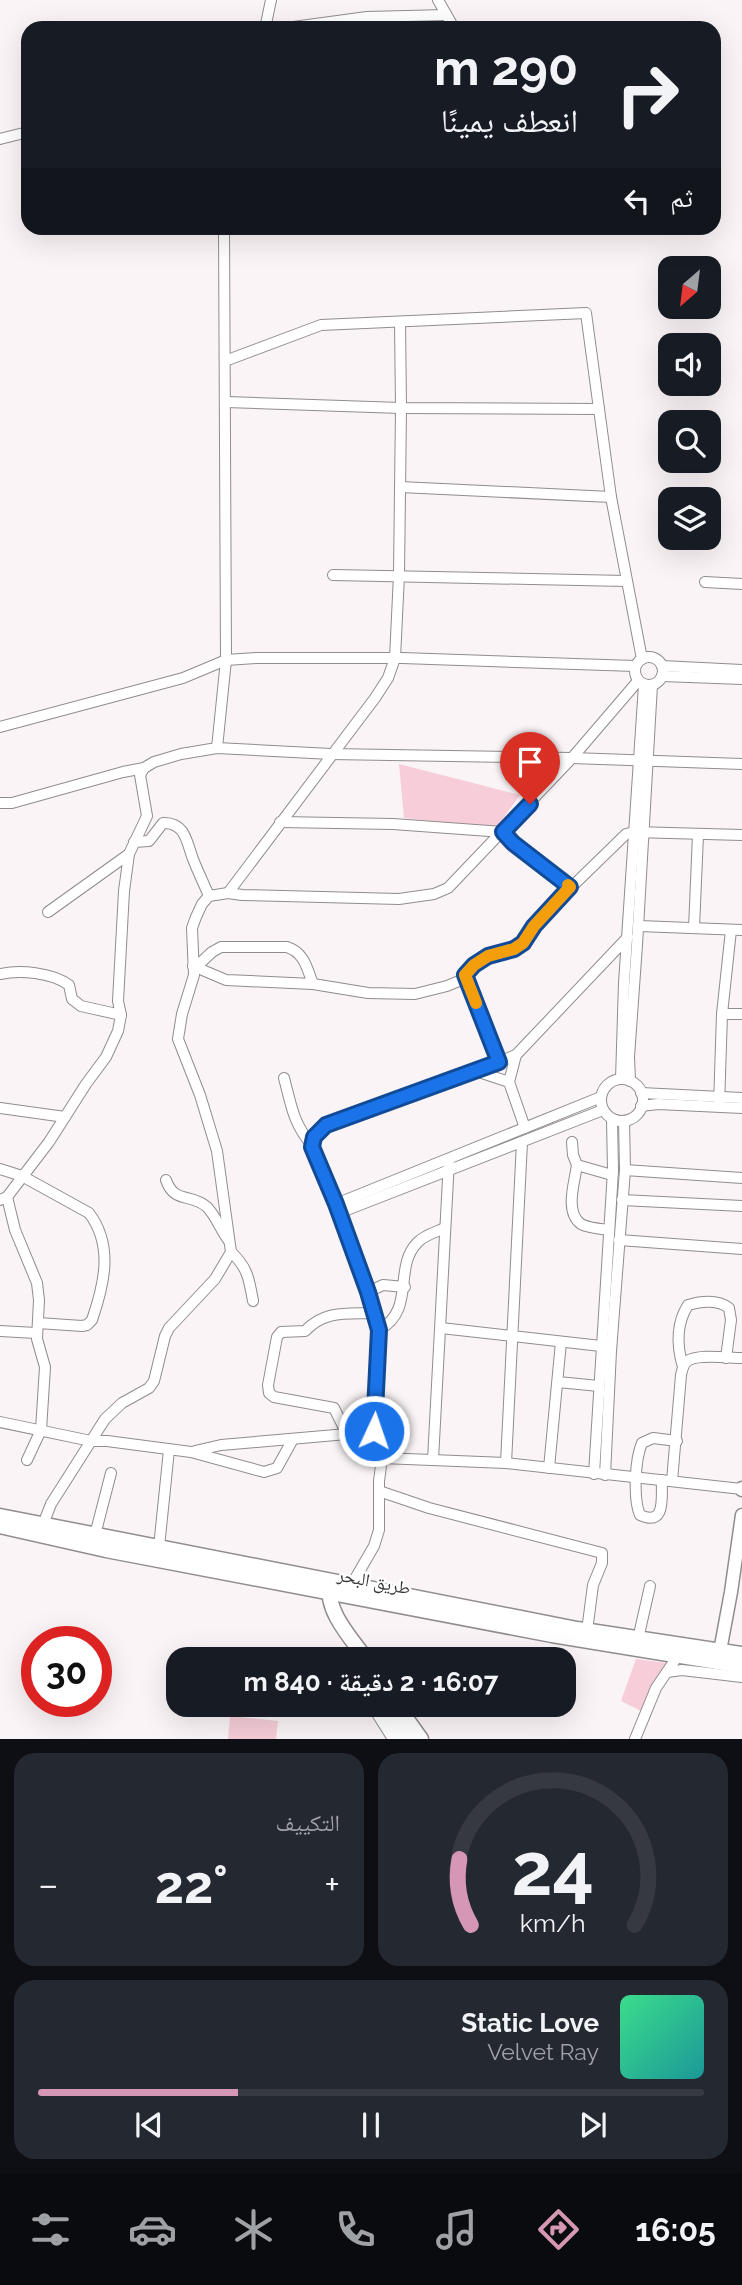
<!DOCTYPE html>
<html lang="ar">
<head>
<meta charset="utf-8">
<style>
  body { margin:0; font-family:Raleway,"Noto Naskh Arabic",sans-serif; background:#242831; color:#f1f3f6; direction:rtl; height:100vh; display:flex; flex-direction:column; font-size:26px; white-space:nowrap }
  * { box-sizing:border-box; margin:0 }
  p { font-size:23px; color:#9ea1a6 }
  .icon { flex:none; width:38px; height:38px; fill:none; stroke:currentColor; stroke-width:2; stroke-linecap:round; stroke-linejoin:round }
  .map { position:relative; height:1739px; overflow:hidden; direction:ltr }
  .details { display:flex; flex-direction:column; gap:14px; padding:14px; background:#0d0f14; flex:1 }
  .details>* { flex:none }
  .banner { position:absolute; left:21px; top:21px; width:700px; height:214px; border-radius:21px; box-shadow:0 7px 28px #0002; direction:rtl; background:#171b24; color:#f1f3f6; overflow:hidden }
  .needle { width:46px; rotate:208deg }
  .fabs { position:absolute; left:658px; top:256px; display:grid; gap:14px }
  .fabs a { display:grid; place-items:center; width:63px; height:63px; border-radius:14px; background:#171b24; box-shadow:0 7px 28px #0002; font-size:35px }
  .speed { position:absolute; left:21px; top:1626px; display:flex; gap:14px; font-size:35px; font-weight:700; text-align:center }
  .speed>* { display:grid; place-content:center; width:91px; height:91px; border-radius:50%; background:#171b24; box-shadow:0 7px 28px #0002; line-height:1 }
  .speed .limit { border:10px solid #d22; background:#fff; color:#111 }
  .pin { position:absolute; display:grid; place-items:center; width:60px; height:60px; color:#fff; margin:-72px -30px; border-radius:50% 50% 50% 0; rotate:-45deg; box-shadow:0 0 7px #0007 }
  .pin .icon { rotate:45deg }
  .me { position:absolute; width:77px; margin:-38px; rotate:3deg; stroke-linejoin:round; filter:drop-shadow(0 0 5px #0008) }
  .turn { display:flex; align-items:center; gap:24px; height:147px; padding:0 28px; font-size:32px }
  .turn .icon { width:91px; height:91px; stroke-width:2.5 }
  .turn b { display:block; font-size:49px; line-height:60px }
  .then { display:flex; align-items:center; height:66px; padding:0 28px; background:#0003; gap:14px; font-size:26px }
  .big { font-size:52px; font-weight:700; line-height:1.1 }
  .details .widget { flex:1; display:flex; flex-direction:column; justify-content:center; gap:10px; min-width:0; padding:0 24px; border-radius:21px; background:#242831 }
  .details .dial { align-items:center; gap:0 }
  .dial svg { height:182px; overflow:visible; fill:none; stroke:#363941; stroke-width:7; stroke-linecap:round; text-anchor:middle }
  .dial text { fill:#f1f3f6; stroke:none }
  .song { display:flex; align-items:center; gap:21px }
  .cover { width:84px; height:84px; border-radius:10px; background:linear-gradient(135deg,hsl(150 70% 55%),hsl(180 70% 35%)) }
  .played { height:7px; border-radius:4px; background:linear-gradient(90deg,#d597b3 30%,#363941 30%) }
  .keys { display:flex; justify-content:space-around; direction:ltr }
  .heat { display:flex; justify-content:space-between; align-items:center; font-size:38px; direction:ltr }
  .details .tiles { flex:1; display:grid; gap:14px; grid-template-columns:1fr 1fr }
  .widget:last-child { grid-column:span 2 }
  .trip { position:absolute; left:166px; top:1647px; width:410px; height:70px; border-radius:21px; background:#171b24; box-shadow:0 7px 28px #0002; font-weight:700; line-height:70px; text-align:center; direction:rtl }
  .tabs { display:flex; height:112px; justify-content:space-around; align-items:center; background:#090b0e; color:#9ea1a6 }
  .tabs .icon { width:49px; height:49px }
  .tabs .active { color:#d597b3 }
  .tabs b { font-size:32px; color:#f1f3f6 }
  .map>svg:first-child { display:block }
</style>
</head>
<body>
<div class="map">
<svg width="742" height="1739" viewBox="0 0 742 1739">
  <rect width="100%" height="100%" fill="#faf4f6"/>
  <!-- green -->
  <g fill="#f6cdd8">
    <path d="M399,764L520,795L496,828L404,818Z"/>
    <path d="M636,1659L667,1663L641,1711L621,1701Z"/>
    <path d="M230,1716L278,1721L276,1739H228Z"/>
  </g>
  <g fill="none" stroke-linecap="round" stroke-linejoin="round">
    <!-- minor casing -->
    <g stroke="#918c8d" stroke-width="12">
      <g id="minor">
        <path d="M271,0L266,24L271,28"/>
        <path d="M438,0L454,28"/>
        <path d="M286,28L367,17L446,15"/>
        <path d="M0,139L28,132"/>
        <path d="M225,361L321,325L586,313L599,409"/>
        <path d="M226,402L401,408L599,409L611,497L642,659"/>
        <path d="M400,487L611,497"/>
        <path d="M333,575L626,581"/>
        <path d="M705,582L742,584"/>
        <circle cx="649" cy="671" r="14"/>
        <path d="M662,666L742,670"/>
        <path d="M662,676L742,679"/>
        <path d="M0,727L183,678L226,660L256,658H402L635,666"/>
        <path d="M217,748L226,660L224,228"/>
        <path d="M0,803H12L123,772L144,768"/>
        <path d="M280,822L393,824L503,832L513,843L570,887"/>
        <path d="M134,842L149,841L163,823C186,822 187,844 193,859C198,872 204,884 209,896"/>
        <path d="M228,893L375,698L388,678L395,658L399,575L401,408L400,322"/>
        <path d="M48,912L129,854"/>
        <path d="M639,926L742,930"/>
        <path d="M694,928L698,835"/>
        <path d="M193,966L226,980L313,984L368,993L415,994L447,986L459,981L474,965L488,956L514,949L523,943L534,926L550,908L626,834L634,832L742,835"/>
        <path d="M196,967L212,952L221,947H287C305,953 307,969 313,984"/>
        <path d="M0,974C20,970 51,972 69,985L72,999L81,1006L121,1015"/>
        <path d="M465,975L500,1061"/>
        <path d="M722,1014H742"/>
        <path d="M476,1071L509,1082L525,1128"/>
        <path d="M284,1078C291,1104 293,1123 311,1144"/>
        <path d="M621,1079L624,983L644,685"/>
        <circle cx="622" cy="1100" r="21"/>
        <path d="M630,1081L629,1057L637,945L652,685"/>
        <path d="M509,1082L516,1055L628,937"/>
        <path d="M641,1093L742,1098"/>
        <path d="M641,1106L658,1104L742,1108"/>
        <path d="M719,1106L722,1014L731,930"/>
        <path d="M0,1108L65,1117"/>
        <path d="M572,1142L573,1155L577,1165L612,1175"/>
        <path d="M577,1165C575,1181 564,1212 581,1224C588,1228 601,1229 609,1230"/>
        <path d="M0,1169L22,1176L89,1213C114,1246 104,1285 92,1320L87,1325L82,1326L38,1323"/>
        <path d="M625,1170L742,1178"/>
        <path d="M166,1180C174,1204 192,1193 207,1207C216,1216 221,1231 229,1241"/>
        <path d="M7,1197L15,1230L37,1283L39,1300L37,1339L45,1367L41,1430L27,1460"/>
        <path d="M0,1200L7,1197L49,1142L86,1084L106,1057L118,1031L121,1015L118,1001L124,891L129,854L147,816L140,775L144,768L154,762L181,754L217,748L331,754L572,758L742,764"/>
        <path d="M622,1200L742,1206"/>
        <path d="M336,1204L601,1097"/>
        <path d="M339,1213L603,1110"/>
        <path d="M619,1240L742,1249"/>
        <path d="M231,1252C248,1268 249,1279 253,1301"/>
        <path d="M368,1292L383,1285L405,1287"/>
        <path d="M441,1328L601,1346"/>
        <path d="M379,1330C416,1310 393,1268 417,1243C424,1235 436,1232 445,1228"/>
        <path d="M0,1331L36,1333"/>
        <path d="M683,1367C677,1347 676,1324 688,1305C702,1301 717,1299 729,1308L731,1320L726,1358"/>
        <path d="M558,1382L599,1386"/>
        <path d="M0,1422L91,1441H107L191,1452L264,1472L277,1468L293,1439"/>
        <path d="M374,1431L364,1439L355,1441L347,1434L334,1408L274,1397L269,1393L268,1385L277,1337L281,1332L305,1331C325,1310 346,1314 374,1313"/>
        <path d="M195,1451L221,1445L347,1434"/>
        <path d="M382,1458L506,1463L742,1489"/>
        <path d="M433,1460L449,1160"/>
        <path d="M506,1463L522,1142"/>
        <path d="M549,1468L561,1342"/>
        <path d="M594,1474L613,1171L612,1119"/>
        <path d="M605,1475L611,1351L625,1170L624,1121"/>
        <path d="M662,1480C661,1496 667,1527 640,1515C633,1499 635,1459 642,1443L653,1438L677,1441"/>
        <path d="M672,1481L681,1375C682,1370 684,1362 689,1360C700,1354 729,1358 742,1358"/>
        <path d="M379,1491L429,1508L602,1553V1563L593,1585L587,1631"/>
        <path d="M42,1527L51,1504L105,1419L122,1403L149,1388L154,1381L165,1336L169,1328L215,1279L231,1252L217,1151L200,1095L178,1039L182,1014L194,975L192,928L196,917L202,904L209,896L228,893L242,895L399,899L434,894L448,888L572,758L638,681"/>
        <path d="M95,1535L111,1473"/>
        <path d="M159,1547L169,1450"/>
        <path d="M352,1584L374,1546L379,1530V1481L382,1458L374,1431L379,1330L368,1292L336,1204L312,1147L314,1137L326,1125L476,1071L516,1055"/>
        <path d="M638,1639L650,1586"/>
        <path d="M667,1672L682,1670L742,1677"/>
        <path d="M371,1704L393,1739"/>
        <path d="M635,1739L656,1688L677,1657"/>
      </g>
    </g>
    <!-- major casing -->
    <g stroke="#918c8d" stroke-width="15">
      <g id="major">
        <path d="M742,1488V1490"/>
        <path d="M720,1651L731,1592L742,1515"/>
      </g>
    </g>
    <!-- highway casing -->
    <g stroke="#918c8d" stroke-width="17">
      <g id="highway">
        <path d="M0,1516L577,1629L742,1654"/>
        <path d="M0,1526L106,1550L552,1635L742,1666"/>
        <path d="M330,1585C325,1611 352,1639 366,1659"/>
        <path d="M384,1704L406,1739"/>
        <path d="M396,1704L421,1739"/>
      </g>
    </g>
    <!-- minor -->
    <use href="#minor" stroke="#fff" stroke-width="10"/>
    <!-- major -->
    <use href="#major" stroke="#fff" stroke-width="12"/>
    <!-- highway -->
    <use href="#highway" stroke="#fff" stroke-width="14"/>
  </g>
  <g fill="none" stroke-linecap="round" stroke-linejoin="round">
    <!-- route casing -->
    <g stroke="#114b97" stroke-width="18">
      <path id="route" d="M374,1431L379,1330L368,1292L336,1204L312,1147L314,1137L326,1125L499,1062L465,975L474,965L488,956L514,949L523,943L534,926L570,887L513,843L503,832L530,804"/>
    </g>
    <!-- route -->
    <use href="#route" stroke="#1a73e8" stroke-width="12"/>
    <!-- slow -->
    <path stroke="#f59e0b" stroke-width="12" d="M476,1003L465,975L474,965L488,956L514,949L523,943L534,926L570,887L568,885"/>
  </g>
  <g text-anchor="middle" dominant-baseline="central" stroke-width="5" stroke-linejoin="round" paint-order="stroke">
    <!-- street labels -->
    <g font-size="18" fill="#373535" stroke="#fff">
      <text transform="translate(374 1581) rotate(11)">طريق البحر</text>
    </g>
  </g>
</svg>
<div class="fabs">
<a><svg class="needle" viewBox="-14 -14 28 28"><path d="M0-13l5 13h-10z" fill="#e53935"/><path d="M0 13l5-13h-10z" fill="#9ea1a6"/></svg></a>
<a><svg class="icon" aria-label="sound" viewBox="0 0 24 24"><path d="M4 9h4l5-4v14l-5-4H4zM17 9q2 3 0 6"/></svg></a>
<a><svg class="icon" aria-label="search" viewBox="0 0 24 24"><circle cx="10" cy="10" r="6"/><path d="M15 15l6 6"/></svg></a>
<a><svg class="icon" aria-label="layers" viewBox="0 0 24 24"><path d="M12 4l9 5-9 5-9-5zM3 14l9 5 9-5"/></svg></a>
</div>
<div class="speed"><div class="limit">30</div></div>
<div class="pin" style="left:530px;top:804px;background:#d93025"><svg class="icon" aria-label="arrive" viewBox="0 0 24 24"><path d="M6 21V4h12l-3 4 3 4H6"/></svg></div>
<svg class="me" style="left:374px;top:1431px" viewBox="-20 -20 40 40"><circle r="17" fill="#1a73e8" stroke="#fff" stroke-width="3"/><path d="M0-11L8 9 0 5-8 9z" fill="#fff"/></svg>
<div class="trip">16:07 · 2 دقيقة · 840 m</div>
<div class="banner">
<div class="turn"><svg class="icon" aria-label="right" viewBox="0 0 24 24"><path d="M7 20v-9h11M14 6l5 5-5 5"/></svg><div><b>290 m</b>انعطف يمينًا</div></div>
<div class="then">ثم<svg class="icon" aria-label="left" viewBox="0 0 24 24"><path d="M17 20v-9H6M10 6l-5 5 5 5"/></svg></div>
</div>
</div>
<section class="details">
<div class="tiles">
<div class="widget dial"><svg viewBox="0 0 100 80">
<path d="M14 69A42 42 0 1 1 86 69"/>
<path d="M14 69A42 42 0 0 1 9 40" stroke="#d597b3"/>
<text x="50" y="56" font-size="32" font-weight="700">24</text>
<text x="50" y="72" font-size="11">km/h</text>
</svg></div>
<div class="widget"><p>التكييف</p>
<div class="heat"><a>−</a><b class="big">22°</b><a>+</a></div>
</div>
<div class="widget">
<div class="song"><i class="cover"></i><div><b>Static Love</b><p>Velvet Ray</p></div></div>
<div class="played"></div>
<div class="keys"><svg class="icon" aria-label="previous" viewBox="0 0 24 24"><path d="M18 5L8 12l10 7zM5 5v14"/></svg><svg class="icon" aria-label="pause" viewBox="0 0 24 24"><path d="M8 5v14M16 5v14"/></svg><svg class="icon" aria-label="next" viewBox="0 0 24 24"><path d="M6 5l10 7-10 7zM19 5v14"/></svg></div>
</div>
</div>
</section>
<nav class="tabs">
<b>16:05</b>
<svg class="icon active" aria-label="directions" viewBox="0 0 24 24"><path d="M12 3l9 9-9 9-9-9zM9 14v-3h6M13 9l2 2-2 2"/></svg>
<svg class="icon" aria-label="music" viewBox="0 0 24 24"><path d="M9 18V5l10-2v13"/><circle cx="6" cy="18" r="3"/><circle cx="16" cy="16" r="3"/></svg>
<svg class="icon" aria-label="phone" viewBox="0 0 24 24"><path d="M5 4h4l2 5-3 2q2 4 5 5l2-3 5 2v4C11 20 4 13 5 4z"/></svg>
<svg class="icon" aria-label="climate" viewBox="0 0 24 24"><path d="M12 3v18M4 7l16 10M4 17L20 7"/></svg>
<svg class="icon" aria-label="car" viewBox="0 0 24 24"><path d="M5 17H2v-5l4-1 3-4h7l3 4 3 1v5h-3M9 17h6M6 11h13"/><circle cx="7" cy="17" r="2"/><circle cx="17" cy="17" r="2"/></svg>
<svg class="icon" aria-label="filters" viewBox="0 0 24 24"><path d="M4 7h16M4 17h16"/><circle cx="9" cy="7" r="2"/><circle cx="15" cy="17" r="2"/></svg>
</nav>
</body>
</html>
